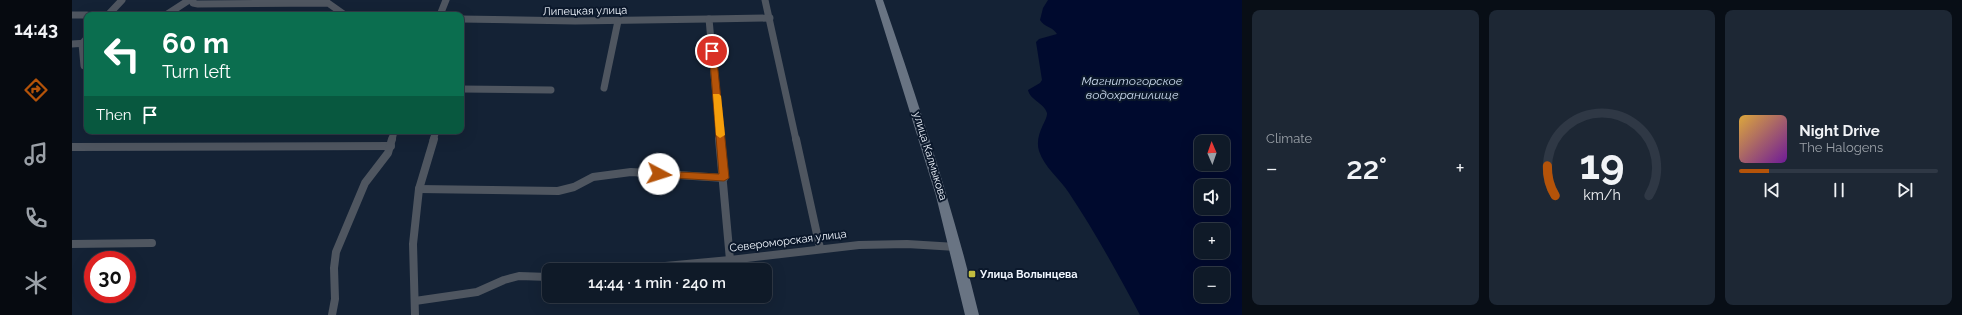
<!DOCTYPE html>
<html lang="en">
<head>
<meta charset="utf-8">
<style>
  body { margin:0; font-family:Raleway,sans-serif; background:#1d2734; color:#f1f3f6; height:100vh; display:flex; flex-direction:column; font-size:15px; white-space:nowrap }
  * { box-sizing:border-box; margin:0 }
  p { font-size:13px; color:#9ba1a8 }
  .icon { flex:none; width:22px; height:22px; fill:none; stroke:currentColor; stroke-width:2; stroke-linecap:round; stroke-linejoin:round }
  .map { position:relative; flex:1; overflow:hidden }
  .drawer { display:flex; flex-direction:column; gap:10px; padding:10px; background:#080e16; width:720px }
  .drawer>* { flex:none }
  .banner { position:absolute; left:12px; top:12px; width:380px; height:122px; border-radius:8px; box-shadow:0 4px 16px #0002,0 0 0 1px #2f3845; background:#0b6e4f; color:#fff; overflow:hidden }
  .needle { width:26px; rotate:358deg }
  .fabs { position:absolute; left:1122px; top:135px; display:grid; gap:8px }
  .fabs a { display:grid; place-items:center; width:36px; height:36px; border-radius:8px; background:#0f1a28; box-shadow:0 4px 16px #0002,0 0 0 1px #2f3845; font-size:20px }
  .speed { position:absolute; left:12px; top:251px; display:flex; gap:8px; font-size:20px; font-weight:700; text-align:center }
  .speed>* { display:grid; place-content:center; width:52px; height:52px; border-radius:50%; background:#0f1a28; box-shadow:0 4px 16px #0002,0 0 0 1px #2f3845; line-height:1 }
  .speed .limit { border:6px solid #d22; background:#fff; color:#111 }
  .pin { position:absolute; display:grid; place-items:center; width:34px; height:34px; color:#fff; margin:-17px; border:2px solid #fff; border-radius:50%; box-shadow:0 1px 4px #0007 }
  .me { position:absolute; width:44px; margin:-22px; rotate:95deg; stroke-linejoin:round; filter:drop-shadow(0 0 3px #0008) }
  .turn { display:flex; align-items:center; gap:14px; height:84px; padding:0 12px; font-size:18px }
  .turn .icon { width:52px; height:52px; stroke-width:2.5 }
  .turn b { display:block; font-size:28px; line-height:34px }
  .then { display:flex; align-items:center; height:38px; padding:0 12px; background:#0003; gap:8px; font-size:15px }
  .big { font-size:30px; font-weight:600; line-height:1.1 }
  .drawer .card { flex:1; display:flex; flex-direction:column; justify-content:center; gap:6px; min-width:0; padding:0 14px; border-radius:8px; background:#1d2734 }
  .drawer .dial { align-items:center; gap:0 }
  .dial svg { height:104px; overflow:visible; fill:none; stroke:#2f3845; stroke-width:7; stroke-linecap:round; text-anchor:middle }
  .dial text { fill:#f1f3f6; stroke:none }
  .song { display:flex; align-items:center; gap:12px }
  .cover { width:48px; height:48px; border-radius:6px; background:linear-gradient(135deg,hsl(40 70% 55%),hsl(280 70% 35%)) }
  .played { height:4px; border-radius:2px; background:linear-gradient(90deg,#b45309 15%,#2f3845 15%) }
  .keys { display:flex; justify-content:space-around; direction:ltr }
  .heat { display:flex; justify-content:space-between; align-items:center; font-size:22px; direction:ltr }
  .drawer .tiles { flex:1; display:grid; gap:10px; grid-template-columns:repeat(3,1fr) }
  .trip { position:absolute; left:470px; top:263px; width:230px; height:40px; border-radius:8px; background:#0f1a28; box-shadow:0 4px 16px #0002,0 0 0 1px #2f3845; font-weight:600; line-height:40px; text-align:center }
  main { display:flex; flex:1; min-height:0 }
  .tab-bar { display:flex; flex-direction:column; width:72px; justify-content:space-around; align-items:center; background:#060a10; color:#9ba1a8 }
  .tab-bar .icon { width:28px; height:28px }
  .tab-bar .current { color:#b45309 }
  .tab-bar b { font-size:18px; color:#f1f3f6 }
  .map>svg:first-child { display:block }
</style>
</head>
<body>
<main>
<nav class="tab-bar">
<b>14:43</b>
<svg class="icon current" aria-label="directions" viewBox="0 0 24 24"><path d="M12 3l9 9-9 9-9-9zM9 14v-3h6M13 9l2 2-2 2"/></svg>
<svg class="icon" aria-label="music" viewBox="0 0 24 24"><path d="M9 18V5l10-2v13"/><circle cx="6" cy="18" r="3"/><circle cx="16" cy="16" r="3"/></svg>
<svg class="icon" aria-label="phone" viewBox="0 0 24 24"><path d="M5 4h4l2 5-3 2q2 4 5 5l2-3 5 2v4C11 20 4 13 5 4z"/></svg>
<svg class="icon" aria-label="climate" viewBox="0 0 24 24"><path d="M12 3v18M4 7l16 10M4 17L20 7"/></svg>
</nav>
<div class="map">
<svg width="1170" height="315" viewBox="0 0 1170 315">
  <rect width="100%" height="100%" fill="#142235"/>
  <!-- water -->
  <path fill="#000a2e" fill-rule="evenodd" d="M976,0H1170V315H1068C1046,274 1023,232 997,193C988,179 972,167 967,151C962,134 976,120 975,113C972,103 958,100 956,90L968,83L970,80L964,42L967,39L985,34C981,27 972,27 968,20L971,8ZM1129,142H1151V164H1129ZM1129,186H1151V208H1129ZM1129,230H1151V252H1129ZM1129,274H1151V296H1129Z"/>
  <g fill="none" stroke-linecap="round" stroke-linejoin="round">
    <!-- street-far1 -->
    <g stroke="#4f5660" stroke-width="7">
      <path d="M121,0V3L126,4L256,3L273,15"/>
      <path d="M693,0L724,140"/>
      <path d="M0,15H15"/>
      <path d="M28,15H36"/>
      <path d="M36,15L50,0"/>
      <path d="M94,15L117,0"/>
      <path d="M368,15L374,0"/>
      <path d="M389,19L503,21L637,19"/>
      <path d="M15,38L10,44L12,66L15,67"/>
      <path d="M0,44L15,43"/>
      <path d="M532,88L546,21"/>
      <path d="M389,89L479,90"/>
      <path d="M320,140L322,131"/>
      <path d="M361,140L364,131"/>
      <path d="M648,140L637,19L698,18"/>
    </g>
    <!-- street -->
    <g stroke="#4f5660" stroke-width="8">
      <path d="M647,139L658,260"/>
      <path d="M724,139L748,248"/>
      <path d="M0,147L319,146"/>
      <path d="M347,189L486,191L502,187L521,177L559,172L652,178"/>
      <path d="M0,244L80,243"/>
      <path d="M550,270L658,260L787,245L835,244L884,247"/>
      <path d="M343,301L405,292L432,280L447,276L477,277"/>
      <path d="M260,315L263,299L262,268L264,252L293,183L316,153L320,139"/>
      <path d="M343,315L341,244L347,189L362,139"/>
    </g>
    <!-- secondary -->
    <path fill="#697483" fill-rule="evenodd" d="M803,0H811C847,104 881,208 907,315H893L864,196Z"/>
  </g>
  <!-- route -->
  <path fill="#b45309" stroke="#753606" d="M637,49L644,51L657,178L652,181L584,177L583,174L587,171L647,174Z"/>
  <!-- slow -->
  <path fill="#f59e0b" d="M641,94H647L649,96L653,135L648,138L644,135Z"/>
  <!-- markers -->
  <rect fill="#c2bd3f" stroke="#0b182b" stroke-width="1.5" x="896" y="270" width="8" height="8" rx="2"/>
  <g text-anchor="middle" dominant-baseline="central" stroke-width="4" stroke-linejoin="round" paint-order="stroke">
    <!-- street labels -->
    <g font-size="11" fill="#eff5fd" stroke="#0b182b">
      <text transform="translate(513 11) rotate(-1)">Липецкая улица</text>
      <text transform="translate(858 156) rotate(73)">улица Калмыкова</text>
      <text transform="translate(716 241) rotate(-7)">Североморская улица</text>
    </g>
    <!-- poi labels -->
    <g font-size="11" font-weight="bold" fill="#eff5fd" stroke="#0b182b" text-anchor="start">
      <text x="908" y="274">Улица Волынцева</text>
    </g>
    <!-- water labels -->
    <g font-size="12" font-style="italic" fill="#cddcf0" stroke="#0b182b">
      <text x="1060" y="81">Магнитогорское<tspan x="1060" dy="14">водохранилище</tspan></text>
    </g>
  </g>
</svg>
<div class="fabs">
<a><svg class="needle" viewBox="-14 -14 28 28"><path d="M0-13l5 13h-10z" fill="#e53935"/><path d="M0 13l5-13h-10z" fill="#9ba1a8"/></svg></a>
<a><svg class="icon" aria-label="sound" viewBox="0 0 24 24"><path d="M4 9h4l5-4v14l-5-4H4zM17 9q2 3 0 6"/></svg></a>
<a>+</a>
<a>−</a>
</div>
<div class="speed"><div class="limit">30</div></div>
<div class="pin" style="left:640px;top:51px;background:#d93025"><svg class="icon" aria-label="arrive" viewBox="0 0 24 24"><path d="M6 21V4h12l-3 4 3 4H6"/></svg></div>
<svg class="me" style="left:587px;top:174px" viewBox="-20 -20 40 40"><circle r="19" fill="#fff"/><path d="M0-13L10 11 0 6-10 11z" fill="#b45309"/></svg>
<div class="trip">14:44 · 1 min · 240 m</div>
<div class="banner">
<div class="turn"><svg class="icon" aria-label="left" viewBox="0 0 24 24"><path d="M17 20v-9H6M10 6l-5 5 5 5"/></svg><div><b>60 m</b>Turn left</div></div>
<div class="then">Then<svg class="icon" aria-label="arrive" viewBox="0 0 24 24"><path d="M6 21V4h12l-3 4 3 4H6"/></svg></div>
</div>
</div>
<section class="drawer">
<div class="tiles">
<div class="card"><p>Climate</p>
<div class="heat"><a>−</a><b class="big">22°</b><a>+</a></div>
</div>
<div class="card dial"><svg viewBox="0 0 100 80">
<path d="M14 69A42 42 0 1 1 86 69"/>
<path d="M14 69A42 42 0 0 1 8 46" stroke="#b45309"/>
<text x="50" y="56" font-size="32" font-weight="700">19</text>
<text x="50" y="72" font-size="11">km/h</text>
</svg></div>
<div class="card">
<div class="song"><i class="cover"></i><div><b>Night Drive</b><p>The Halogens</p></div></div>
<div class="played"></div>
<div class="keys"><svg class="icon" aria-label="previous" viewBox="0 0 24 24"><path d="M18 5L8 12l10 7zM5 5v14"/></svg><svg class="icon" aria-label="pause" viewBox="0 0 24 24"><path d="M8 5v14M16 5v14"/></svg><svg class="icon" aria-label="next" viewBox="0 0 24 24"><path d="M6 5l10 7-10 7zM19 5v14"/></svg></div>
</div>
</div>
</section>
</main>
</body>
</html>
